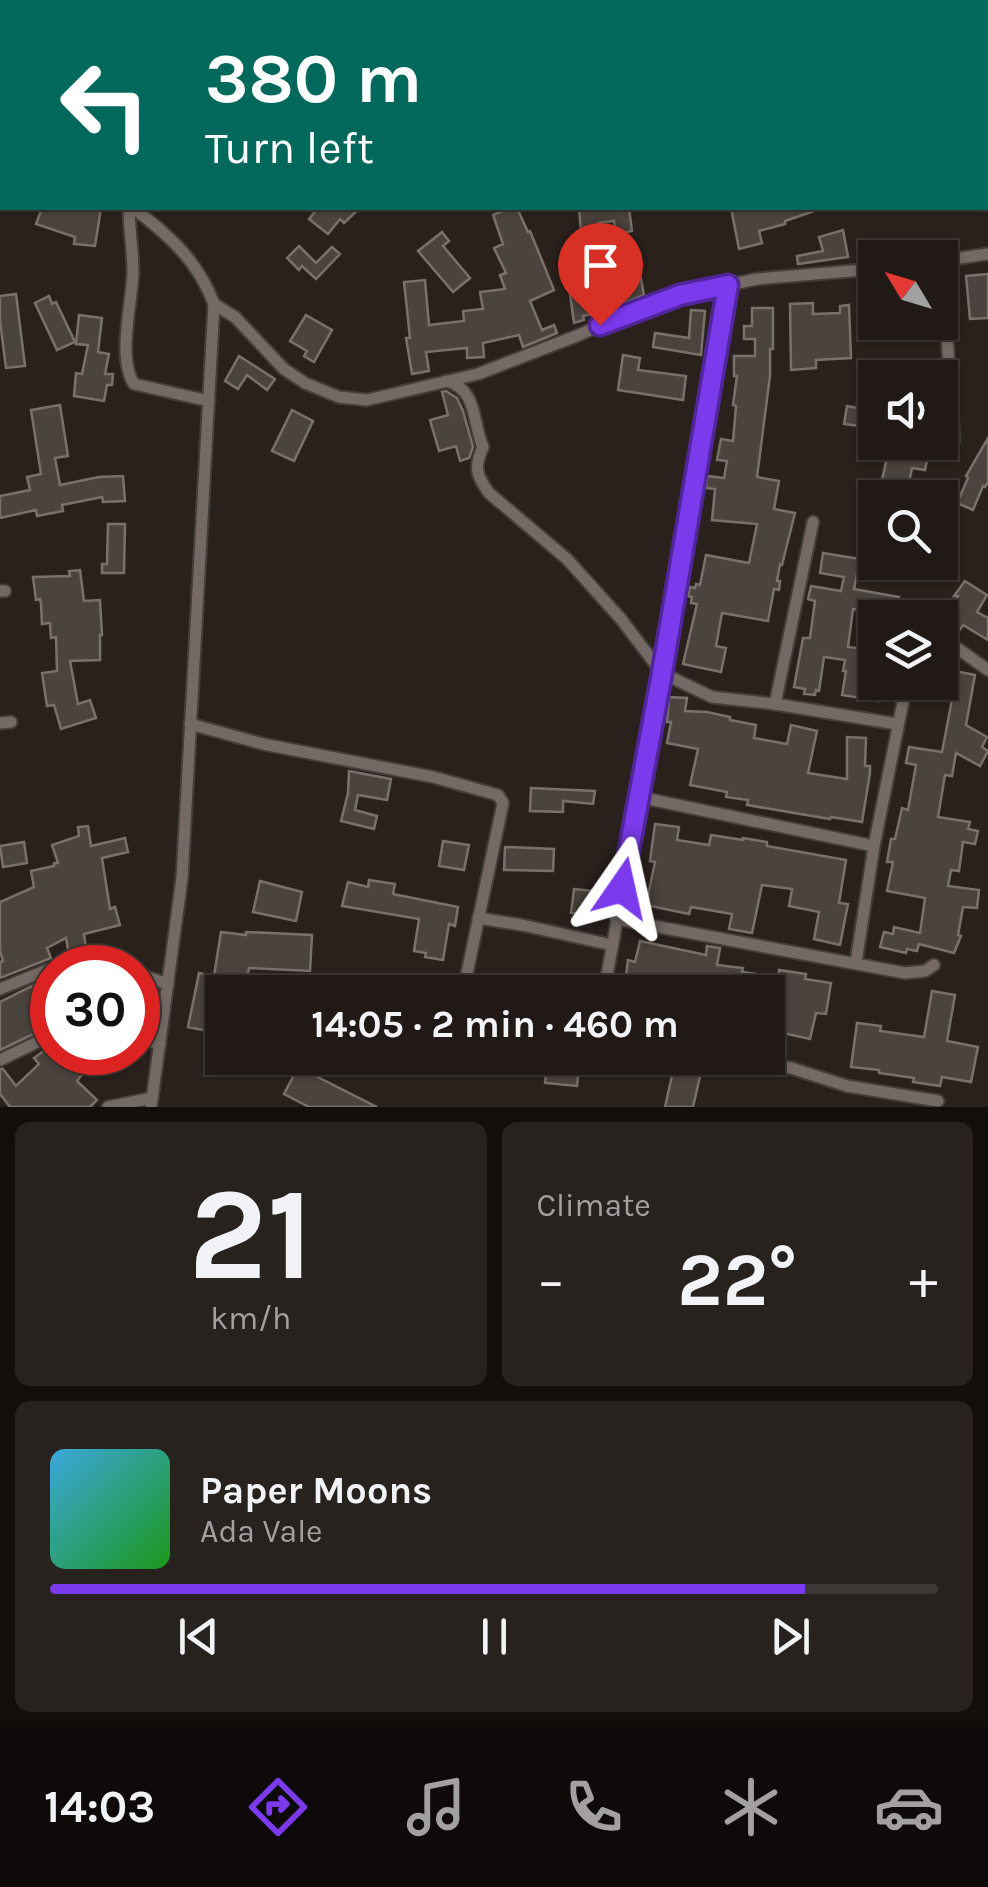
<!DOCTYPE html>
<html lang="en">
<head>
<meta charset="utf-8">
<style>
  body { margin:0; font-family:Karla,sans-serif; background:#28221f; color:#f1f3f6; height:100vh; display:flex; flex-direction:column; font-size:38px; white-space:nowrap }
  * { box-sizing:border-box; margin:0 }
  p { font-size:32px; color:#a2a0a1 }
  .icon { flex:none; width:55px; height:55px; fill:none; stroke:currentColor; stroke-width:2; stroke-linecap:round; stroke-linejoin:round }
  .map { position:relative; height:1107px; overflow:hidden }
  .details { display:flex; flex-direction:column; gap:15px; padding:15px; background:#120e0c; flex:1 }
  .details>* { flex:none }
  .guide { position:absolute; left:0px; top:0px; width:990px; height:210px; box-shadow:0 2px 8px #0004,0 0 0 2px #3d3835; background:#00695c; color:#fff; overflow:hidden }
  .needle { width:65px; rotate:308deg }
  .buttons { position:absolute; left:858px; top:240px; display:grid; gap:20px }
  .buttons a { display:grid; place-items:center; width:100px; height:100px; border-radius:0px; background:#201916; box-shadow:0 2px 8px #0004,0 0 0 2px #3d3835; font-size:50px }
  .speed { position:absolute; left:30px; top:945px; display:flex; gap:20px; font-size:50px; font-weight:700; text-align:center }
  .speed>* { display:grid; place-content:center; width:130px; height:130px; border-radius:50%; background:#201916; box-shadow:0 2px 8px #0004,0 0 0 2px #3d3835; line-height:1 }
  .speed .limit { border:15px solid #d22; background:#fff; color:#111 }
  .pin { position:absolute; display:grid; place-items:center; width:85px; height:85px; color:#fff; margin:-102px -42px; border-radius:50% 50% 50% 0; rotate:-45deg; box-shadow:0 0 10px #0007 }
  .pin .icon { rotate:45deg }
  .me { position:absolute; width:110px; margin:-55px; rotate:11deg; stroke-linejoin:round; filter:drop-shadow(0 0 8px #0008) }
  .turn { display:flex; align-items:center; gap:35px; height:210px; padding:0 40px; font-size:45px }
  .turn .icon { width:130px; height:130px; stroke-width:2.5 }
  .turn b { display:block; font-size:70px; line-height:85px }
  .big { font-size:75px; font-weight:700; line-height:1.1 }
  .details .widget { flex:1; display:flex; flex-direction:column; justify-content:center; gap:15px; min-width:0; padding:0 35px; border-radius:15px; background:#28221f }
  .details .dial { align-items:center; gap:0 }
  .dial b { font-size:130px; line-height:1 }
  .song { display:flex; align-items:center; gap:30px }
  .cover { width:120px; height:120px; border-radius:15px; background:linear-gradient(135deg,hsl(200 70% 55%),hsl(120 70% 35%)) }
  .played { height:10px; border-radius:5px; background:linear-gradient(90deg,#7c3aed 85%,#3d3835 85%) }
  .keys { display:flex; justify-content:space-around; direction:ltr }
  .heat { display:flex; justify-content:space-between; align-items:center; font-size:55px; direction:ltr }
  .details .tiles { flex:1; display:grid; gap:15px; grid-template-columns:1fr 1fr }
  .widget:last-child { grid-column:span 2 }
  .trip { position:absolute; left:205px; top:975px; width:580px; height:100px; border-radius:0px; background:#201916; box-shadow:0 2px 8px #0004,0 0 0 2px #3d3835; font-weight:700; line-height:100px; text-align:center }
  .tab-bar { display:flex; height:160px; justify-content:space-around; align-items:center; background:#0d0a09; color:#a2a0a1 }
  .tab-bar .icon { width:70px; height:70px }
  .tab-bar .current { color:#7c3aed }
  .tab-bar b { font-size:45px; color:#f1f3f6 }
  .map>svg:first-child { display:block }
</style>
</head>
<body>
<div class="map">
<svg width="988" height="1107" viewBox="0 0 988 1107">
  <rect width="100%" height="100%" fill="#2a211d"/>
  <!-- building -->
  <g fill="#4b433d" stroke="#7a716b" stroke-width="2.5">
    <path d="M42,208H101L95,246L74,244L75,237L36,224Z"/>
    <path d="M318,208H360L344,223L340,219L328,234L309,219Z"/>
    <path d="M510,208H517L528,232L530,231L554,290L530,301L542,330L554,325L557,333L523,347L519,335L483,343L484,357L467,358V348L426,352L429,371L412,374L406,338H410L404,282L425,280L429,325L464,321L463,311L483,309L480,292L505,289L500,275L506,273L494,248L503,244L493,215Z"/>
    <path d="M579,208H629L632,231L616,234L614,221L598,223L600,245L607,244L608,252L635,248L644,295L622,304L619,283L610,284L593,245L590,246L588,230L581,231Z"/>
    <path d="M731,208H820V209L785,221V224L759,231L762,243L739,249Z"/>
    <path d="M843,230L848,257L798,264L797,256L823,251L819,237Z"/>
    <path d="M442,232L449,241L443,246L470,278L453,292L418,251Z"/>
    <path d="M299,246L316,263L332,247L340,254L316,279L302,266L299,270L287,258Z"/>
    <path d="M589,249L603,312L583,316L584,320L574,323L567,273L579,271L575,252Z"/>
    <path d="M988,274V318L970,319L966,276Z"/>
    <path d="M16,294L25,366L6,368L0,321V296Z"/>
    <path d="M49,296L52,304L56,302L75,342L57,350L35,303Z"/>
    <path d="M813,303V314L840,313V306L849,305L851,358L816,360V368L791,370L790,304Z"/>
    <path d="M752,308H773V349H770V376L757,477L779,481L774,509L795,513L782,565L780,564L777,581H780L779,590L774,589L768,621L722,613L716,646L726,648L721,672L683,664L697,604L691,603L692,597L688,596L690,587L695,588L696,584L700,585L706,555L749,563L757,524L712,520L715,489L706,488L707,476L724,478L727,461L717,460L721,439L733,441L736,406L733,405L737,376H734V356H755V339H744V326H752Z"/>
    <path d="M691,310L705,311L701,355L653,347L655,333L689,338Z"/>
    <path d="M79,315L102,318L98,352L109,354L105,374H113L112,385H107L104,401L74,396L76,373L82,374L88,345L76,344Z"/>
    <path d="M306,315L332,330L314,362L304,356L307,351L290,341Z"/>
    <path d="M623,355L640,358L638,370L686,376L683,400L618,390Z"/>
    <path d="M239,356L275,379L267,390L247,375L238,389L225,381Z"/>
    <path d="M858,375L875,377V428L844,424L847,406L857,408Z"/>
    <path d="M446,391L457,398L463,411L473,447L469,458L460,461L456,446L439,451L430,420L448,415L442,392Z"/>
    <path d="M60,405L68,456L55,458L60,485L99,477L123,476L125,501L103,502L102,497L62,505L63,511L37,516L36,510L0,518V496L30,490L27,477L41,474L31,410Z"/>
    <path d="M292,410L313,421L294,461L272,451Z"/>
    <path d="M988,438V482L985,487L983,486L973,510L957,503L968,478L966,476Z"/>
    <path d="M890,443L929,450L925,470L912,468L906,498L879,494Z"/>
    <path d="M108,524H125L124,573H102V564H107Z"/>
    <path d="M823,553L860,559L854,589L899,597L895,616L853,609L848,647L875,650V682H882L879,701L842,695L846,671H843L845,660L824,657L819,691L816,690L815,695L804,694L805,689L794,687L803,638H810L815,601L808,599L811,586L841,591L844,577L820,573Z"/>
    <path d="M80,570L84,601L100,600L102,635H100V660L70,661L78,704L90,700L96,718L61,729L54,705L47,706L42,673L57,671L56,637L51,638L50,623L42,624L41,604L40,599L36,600L33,577L70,576L69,571Z"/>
    <path d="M965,581L987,595L977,612L988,618V640L963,625L959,631L949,624L952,620L945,615L958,596H954Z"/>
    <path d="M940,668L975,675L966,725L987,737L982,747L988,751L980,766L956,753L952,776L945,775L938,817L970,822L968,829L978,831L975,844L963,842L959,871L951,870L948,886L979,890L977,908L963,907L958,935L961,936L954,953L919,944L917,951L907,949L906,953L880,947L884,932L893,934L894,927L920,933L925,898L887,891L893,862H887L891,839H895L902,808L908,810L916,765L906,763L909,747L942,752L954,689L940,686Z"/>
    <path d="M669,697L687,698L685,711L707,712L730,717V720L756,725L754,738L787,744L791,725L817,731L808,773L847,779V737L866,738L865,766H870V773L862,822L831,817L830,819L747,805L748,800L726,797L727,792L690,785L698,749L667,743L671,722H667Z"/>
    <path d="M349,771L391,779L387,800L358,795L355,810L377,816L374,829L341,821L348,793Z"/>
    <path d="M531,788L595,791L593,804L563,801V812L530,811Z"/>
    <path d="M655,824L679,827L677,840L709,845L711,835L743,840V838L767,842V846L846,860L839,903L848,904L840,945L814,939L819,912L789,906L792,889L762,885L752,933L729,929L732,914L691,907L689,914L646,905L655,862L650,861Z"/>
    <path d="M88,826L91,846L125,838L128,852L102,858L110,909L115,907L120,925L84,934L87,956L76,954L69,956L66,938L47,948L51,958L0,978V962L3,961L0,951V902L34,887L31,871L54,866V863H58L52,845L79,836L78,827Z"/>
    <path d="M443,841L469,845L464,870L439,866Z"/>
    <path d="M24,842L27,863L3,867L0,846Z"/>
    <path d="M505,847L554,849L553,871L504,870Z"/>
    <path d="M369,880L395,884L393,894L458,907L455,926L449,924L443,960L425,957L426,953L414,951L419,919L342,906L348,882L368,887Z"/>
    <path d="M260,881L302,892L296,921L253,912Z"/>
    <path d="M574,889L604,892L601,916L571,913Z"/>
    <path d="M221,932L246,935V932L312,935L310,971L249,968L244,992H222V1034L188,1027L199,973L214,976Z"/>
    <path d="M640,941L706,955L707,946L720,948L717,965L743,968L742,972L778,977L779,970L806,974L805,979L831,983L826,1014L816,1013L810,1039L769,1030L775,993L740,987L739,992H714L676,988L653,982L650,992L624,991L628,960L635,962Z"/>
    <path d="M32,986L48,1027L0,1050V1002Z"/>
    <path d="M932,991L955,995L947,1041L978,1047L971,1082L942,1077L940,1086L913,1082L914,1078L879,1073V1070L851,1067L857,1023L881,1026L880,1031L924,1037Z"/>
    <path d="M49,1047L70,1071L84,1052H121L118,1068L90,1064L77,1081L97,1100L90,1107H10L0,1094V1069H3L16,1086L39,1064L34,1058Z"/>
    <path d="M255,1058H293L290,1063L377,1107H309L284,1094L294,1075Z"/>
    <path d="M548,1058L580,1059L577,1086L545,1083Z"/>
    <path d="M676,1058L687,1060L685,1069L701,1072L693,1107H665Z"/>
  </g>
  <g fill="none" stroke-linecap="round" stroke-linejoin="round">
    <!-- minor casing -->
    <g stroke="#443d3a" stroke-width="15">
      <g id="minor">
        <path d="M533,0L534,2"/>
        <path d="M365,2L371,0"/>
        <path d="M977,2L980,0"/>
        <path d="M0,115L2,117"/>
        <path d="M129,208C129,229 133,251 133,272C132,303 117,358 134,384L209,401"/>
        <path d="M133,208C169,235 198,261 214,304L182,878L151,1107"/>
        <path d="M949,260L947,336L954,440"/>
        <path d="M940,261L988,254"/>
        <path d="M214,304L235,317L284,369L305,383L339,397L367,400L478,374L579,335L622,315L680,295L757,279L875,269"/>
        <path d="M446,381C478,389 472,422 483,447C474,467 476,475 489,493L567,559L621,619L662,673L712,697L775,704L897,724"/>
        <path d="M0,591H5"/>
        <path d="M940,640L947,641L988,670"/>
        <path d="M775,704L813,522"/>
        <path d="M0,723L11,722"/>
        <path d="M190,724L263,744L433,777L498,795L503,803L463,992"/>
        <path d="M639,797L874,846"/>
        <path d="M478,918L522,925L612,945"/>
        <path d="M616,919L905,973L925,971L934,965"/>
        <path d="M856,962L874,846L907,682"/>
        <path d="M54,968L79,964L110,968"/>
        <path d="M138,974L168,984"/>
        <path d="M0,989L52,968"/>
        <path d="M604,992L662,673L728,285"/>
        <path d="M138,1039L160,1044"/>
        <path d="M733,1058L791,1068L847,1086L938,1101"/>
        <path d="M0,1060L52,1035"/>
        <path d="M108,1107L152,1098"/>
      </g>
    </g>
    <!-- minor -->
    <use href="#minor" stroke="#746965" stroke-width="11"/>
  </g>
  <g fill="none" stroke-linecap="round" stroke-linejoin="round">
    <!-- route casing -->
    <g stroke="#51269a" stroke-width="25">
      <path id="route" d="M600,325L680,295L728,285L662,673L622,888"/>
    </g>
    <!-- route -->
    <use href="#route" stroke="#7c3aed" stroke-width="18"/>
  </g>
</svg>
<div class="buttons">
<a><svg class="needle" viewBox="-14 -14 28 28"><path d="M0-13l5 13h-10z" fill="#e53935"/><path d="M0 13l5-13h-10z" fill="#a2a0a1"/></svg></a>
<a><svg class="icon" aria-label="sound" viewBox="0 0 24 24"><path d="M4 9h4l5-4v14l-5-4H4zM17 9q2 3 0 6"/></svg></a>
<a><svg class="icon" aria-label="search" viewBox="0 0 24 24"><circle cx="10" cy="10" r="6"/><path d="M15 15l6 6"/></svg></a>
<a><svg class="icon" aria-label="layers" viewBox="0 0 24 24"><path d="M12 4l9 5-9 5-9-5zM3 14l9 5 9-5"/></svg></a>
</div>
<div class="speed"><div class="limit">30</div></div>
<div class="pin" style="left:600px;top:325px;background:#d93025"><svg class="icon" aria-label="arrive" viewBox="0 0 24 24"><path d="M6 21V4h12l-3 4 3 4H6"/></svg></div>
<svg class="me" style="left:622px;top:888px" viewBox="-20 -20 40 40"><path d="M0-17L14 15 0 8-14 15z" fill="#7c3aed" stroke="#fff" stroke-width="4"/></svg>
<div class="trip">14:05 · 2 min · 460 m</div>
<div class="guide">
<div class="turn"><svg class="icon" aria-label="left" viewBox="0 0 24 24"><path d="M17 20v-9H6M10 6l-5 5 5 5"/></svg><div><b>380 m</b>Turn left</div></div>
</div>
</div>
<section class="details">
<div class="tiles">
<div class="widget dial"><b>21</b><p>km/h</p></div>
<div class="widget"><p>Climate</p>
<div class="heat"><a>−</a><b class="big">22°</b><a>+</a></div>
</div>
<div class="widget">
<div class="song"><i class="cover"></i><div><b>Paper Moons</b><p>Ada Vale</p></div></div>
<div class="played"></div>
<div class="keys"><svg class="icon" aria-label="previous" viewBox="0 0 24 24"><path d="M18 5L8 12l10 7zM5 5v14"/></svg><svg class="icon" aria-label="pause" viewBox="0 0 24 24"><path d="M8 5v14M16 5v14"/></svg><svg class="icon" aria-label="next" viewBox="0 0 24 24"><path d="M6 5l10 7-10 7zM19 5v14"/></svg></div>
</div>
</div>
</section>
<nav class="tab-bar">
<b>14:03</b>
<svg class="icon current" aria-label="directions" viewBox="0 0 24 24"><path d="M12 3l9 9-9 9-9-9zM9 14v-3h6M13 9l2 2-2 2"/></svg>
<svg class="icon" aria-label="music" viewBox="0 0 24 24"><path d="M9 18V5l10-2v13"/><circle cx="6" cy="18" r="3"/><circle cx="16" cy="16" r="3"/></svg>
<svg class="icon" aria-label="phone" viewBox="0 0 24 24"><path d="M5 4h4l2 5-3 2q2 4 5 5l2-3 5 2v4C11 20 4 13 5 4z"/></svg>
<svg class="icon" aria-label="climate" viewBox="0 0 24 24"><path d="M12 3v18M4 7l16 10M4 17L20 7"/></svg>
<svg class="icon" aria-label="car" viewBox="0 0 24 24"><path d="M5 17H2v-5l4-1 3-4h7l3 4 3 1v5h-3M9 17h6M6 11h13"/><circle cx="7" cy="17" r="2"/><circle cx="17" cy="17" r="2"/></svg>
</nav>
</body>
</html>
